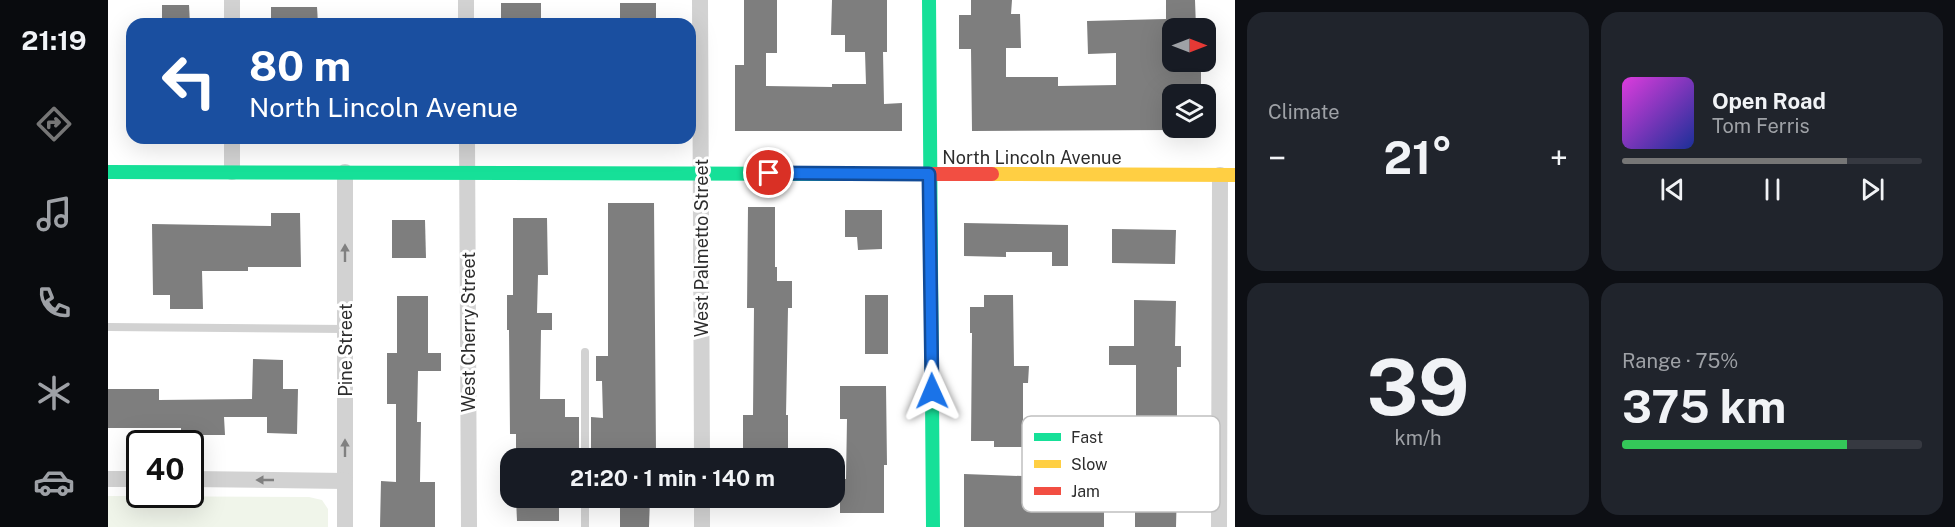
<!DOCTYPE html>
<html lang="en">
<head>
<meta charset="utf-8">
<style>
  body { margin:0; font-family:"Public Sans",sans-serif; background:#20242c; color:#f1f3f6; height:100vh; display:flex; flex-direction:column; font-size:22px; white-space:nowrap }
  * { box-sizing:border-box; margin:0 }
  p { font-size:20px; color:#9ea1a6 }
  .icon { flex:none; width:33px; height:33px; fill:none; stroke:currentColor; stroke-width:2; stroke-linecap:round; stroke-linejoin:round }
  .map { position:relative; flex:1; overflow:hidden }
  .drawer { display:flex; flex-direction:column; gap:12px; padding:12px; background:#0d0f14; width:720px }
  .drawer>* { flex:none }
  .hud { position:absolute; left:18px; top:18px; width:570px; height:126px; border-radius:18px; box-shadow:0 6px 24px #0002; background:#1a4fa0; color:#fff; overflow:hidden }
  .needle { width:39px; rotate:90deg }
  .fabs { position:absolute; left:1054px; top:18px; display:grid; gap:12px }
  .fabs a { display:grid; place-items:center; width:54px; height:54px; border-radius:12px; background:#171b24; box-shadow:0 6px 24px #0002; font-size:30px }
  .speed { position:absolute; left:18px; top:430px; display:flex; gap:12px; font-size:30px; font-weight:700; text-align:center }
  .speed>* { display:grid; place-content:center; width:78px; height:78px; border-radius:50%; background:#171b24; box-shadow:0 6px 24px #0002; line-height:1 }
  .speed .limit { border:3px solid #111; border-radius:9px; background:#fff; color:#111 }
  .pin { position:absolute; display:grid; place-items:center; width:51px; height:51px; color:#fff; margin:-26px; border:3px solid #fff; border-radius:50%; box-shadow:0 2px 6px #0007 }
  .me { position:absolute; width:66px; margin:-33px; rotate:359deg; stroke-linejoin:round; filter:drop-shadow(0 0 4px #0008) }
  .turn { display:flex; align-items:center; gap:21px; height:126px; padding:0 24px; font-size:27px }
  .turn .icon { width:78px; height:78px; stroke-width:2.5 }
  .turn b { display:block; font-size:42px; line-height:51px }
  .big { font-size:45px; font-weight:700; line-height:1.1 }
  .drawer .widget { flex:1; display:flex; flex-direction:column; justify-content:center; gap:9px; min-width:0; padding:0 21px; border-radius:18px; background:#20242c }
  .drawer .dial { align-items:center; gap:0 }
  .dial b { font-size:78px; line-height:1 }
  .song { display:flex; align-items:center; gap:18px }
  .cover { width:72px; height:72px; border-radius:9px; background:linear-gradient(135deg,hsl(300 70% 55%),hsl(230 70% 35%)) }
  .played { height:6px; border-radius:3px; background:linear-gradient(90deg,#767676 75%,#363941 75%) }
  .keys { display:flex; justify-content:space-around; direction:ltr }
  .heat { display:flex; justify-content:space-between; align-items:center; font-size:33px; direction:ltr }
  .charge { height:9px; border-radius:4px; background:linear-gradient(90deg,#34c759 75%,#363941 0) }
  .drawer .tiles { flex:1; display:grid; gap:12px; grid-template-columns:repeat(2,1fr) }
  .trip { position:absolute; left:392px; top:448px; width:345px; height:60px; border-radius:18px; background:#171b24; box-shadow:0 6px 24px #0002; font-weight:700; line-height:60px; text-align:center }
  main { display:flex; flex:1; min-height:0 }
  .tab-bar { display:flex; flex-direction:column; width:108px; justify-content:space-around; align-items:center; background:#090b0e; color:#9ea1a6 }
  .tab-bar .icon { width:42px; height:42px }
  .tab-bar .current { color:#767676 }
  .tab-bar b { font-size:27px; color:#f1f3f6 }
  .map>svg:first-child { display:block }
</style>
</head>
<body>
<main>
<nav class="tab-bar">
<b>21:19</b>
<svg class="icon current" aria-label="directions" viewBox="0 0 24 24"><path d="M12 3l9 9-9 9-9-9zM9 14v-3h6M13 9l2 2-2 2"/></svg>
<svg class="icon" aria-label="music" viewBox="0 0 24 24"><path d="M9 18V5l10-2v13"/><circle cx="6" cy="18" r="3"/><circle cx="16" cy="16" r="3"/></svg>
<svg class="icon" aria-label="phone" viewBox="0 0 24 24"><path d="M5 4h4l2 5-3 2q2 4 5 5l2-3 5 2v4C11 20 4 13 5 4z"/></svg>
<svg class="icon" aria-label="climate" viewBox="0 0 24 24"><path d="M12 3v18M4 7l16 10M4 17L20 7"/></svg>
<svg class="icon" aria-label="car" viewBox="0 0 24 24"><path d="M5 17H2v-5l4-1 3-4h7l3 4 3 1v5h-3M9 17h6M6 11h13"/><circle cx="7" cy="17" r="2"/><circle cx="17" cy="17" r="2"/></svg>
</nav>
<div class="map">
<svg width="1127" height="527" viewBox="0 0 1127 527">
  <rect width="100%" height="100%" fill="#fff"/>
  <!-- green -->
  <path fill="#f0f5ea" d="M0,496L201,497L214,500L220,509V527H0Z"/>
  <!-- building -->
  <g fill="#7e7e7e">
    <path d="M636,0H669V53H658V86L724,87V84H758L757,52H737V35H723L724,0H779V52H775L776,104L794,103V131H627V65H636Z"/>
    <path d="M863,0H904L903,14H912L913,48H898V77H950V86L1008,85V53L980,54L979,21L1058,19V0H1087L1088,28H1065V62H1093V94H1065V130L864,131L863,49H851V15H863Z"/>
    <rect x="393" y="3" width="40" height="21"/>
    <rect x="512" y="3" width="36" height="21"/>
    <path d="M54,5H81L82,24H54Z"/>
    <path d="M163,7H209L210,24H163Z"/>
    <path d="M500,203H546L548,451H522V459H483V417L495,418L494,381H488V356H500Z"/>
    <path d="M640,207H667V267H669V281H684V308H680L678,415H680V448H668V459H635V415H645L646,308H639Z"/>
    <path d="M737,210H774V249L750,250L749,237H737Z"/>
    <path d="M163,213H192L193,267H140V271H94L95,309H62V295H45L44,224L163,226Z"/>
    <path d="M405,218H439L440,275H430L429,313H444V330H433L432,399H457V417H471V459H408V434H402L401,330H399V295H405Z"/>
    <path d="M284,220H317L318,258H284Z"/>
    <path d="M856,223L960,225V266H944V252H898V257L856,256Z"/>
    <path d="M1004,229L1068,230L1067,264L1004,263Z"/>
    <rect x="757" y="295" width="23" height="59"/>
    <path d="M876,295H905L906,366H921L920,383H915V433H928V447H886V441H863L864,333H862V307H876Z"/>
    <path d="M289,296H320V353H333V371H310L309,422H313L312,482H327V527H272L273,481L288,482V404H279V353H289Z"/>
    <path d="M1026,300L1068,301L1067,346H1073V367H1069V472H1082V488H1069L1068,527H1027V508H1041V471H1016V440H1028V365H1001V346H1026Z"/>
    <path d="M145,359L175,360V389H190L189,434L159,433V417H116L117,435H73V428H0V389H51V400L144,399Z"/>
    <path d="M732,386H778L779,465H776V513H732V479H738L739,419H732Z"/>
    <path d="M856,474L942,477L941,491H996V527H856Z"/>
    <path d="M408,498H451V521H409Z"/>
    <path d="M512,498H542L541,527H512Z"/>
  </g>
  <g fill="none" stroke-linecap="round" stroke-linejoin="round">
    <!-- lane -->
    <g stroke="#d2d2d2" stroke-width="8">
      <path d="M0,327L237,329"/>
      <path d="M477,459V352"/>
      <path d="M477,527V498"/>
    </g>
    <!-- street -->
    <g stroke="#d2d2d2" stroke-width="16">
      <path d="M358,0V24"/>
      <path d="M592,0L594,459"/>
      <path d="M124,24V0"/>
      <path d="M359,138L361,527"/>
      <path d="M124,172V138"/>
      <path d="M237,172V527"/>
      <path d="M0,479H32"/>
      <path d="M82,479L237,481"/>
      <path d="M594,498V527"/>
      <path d="M1111,527L1112,175"/>
    </g>
    <!-- fast -->
    <g stroke="#16e098" stroke-width="14">
      <path d="M821,0L825,527"/>
      <path d="M0,172L735,174"/>
    </g>
    <!-- slow -->
    <path stroke="#ffcf43" stroke-width="14" d="M884,174L1127,175"/>
    <!-- jam -->
    <path stroke="#f24e42" stroke-width="14" d="M735,174H884"/>
  </g>
  <!-- one-way arrows -->
  <defs><path id="oneway-solid" d="M-6-.8H1V-3.2L6.5 0L1 3.2V.8H-6Z" transform="scale(1.5)"/></defs>
  <g fill="#808080">
    <use href="#oneway-solid" transform="translate(237 253) rotate(-90)"/>
    <use href="#oneway-solid" transform="translate(237 448) rotate(-90)"/>
    <use href="#oneway-solid" transform="translate(157 480) rotate(-180)"/>
  </g>
  <g fill="none" stroke-linecap="round" stroke-linejoin="round">
    <!-- route casing -->
    <g stroke="#114b97" stroke-width="15">
      <path id="route" d="M661,173L821,174L824,391"/>
    </g>
    <!-- route -->
    <use href="#route" stroke="#1a73e8" stroke-width="10"/>
  </g>
  <g text-anchor="middle" dominant-baseline="central" stroke-width="6" stroke-linejoin="round" paint-order="stroke">
    <!-- street labels -->
    <g font-size="18" fill="#2d2d2d" stroke="#fff">
      <text x="924" y="157">North Lincoln Avenue</text>
      <text transform="translate(593 248) rotate(-90)">West Palmetto Street</text>
      <text transform="translate(360 332) rotate(-90)">West Cherry Street</text>
      <text transform="translate(237 350) rotate(-90)">Pine Street</text>
    </g>
  </g>
  <!-- legend -->
  <rect x="914" y="416" width="198" height="96" rx="9" fill="#fff" stroke="#c0c0c0" stroke-width="1.5"/>
  <rect x="926" y="433" width="27" height="8" fill="#16e098"/>
  <rect x="926" y="460" width="27" height="8" fill="#ffcf43"/>
  <rect x="926" y="487" width="27" height="8" fill="#f24e42"/>
  <g font-size="16" fill="#2d2d2d">
    <text x="963" y="443">Fast</text>
    <text x="963" y="470">Slow</text>
    <text x="963" y="497">Jam</text>
  </g>
</svg>
<div class="fabs">
<a><svg class="needle" viewBox="-14 -14 28 28"><path d="M0-13l5 13h-10z" fill="#e53935"/><path d="M0 13l5-13h-10z" fill="#9ea1a6"/></svg></a>
<a><svg class="icon" aria-label="layers" viewBox="0 0 24 24"><path d="M12 4l9 5-9 5-9-5zM3 14l9 5 9-5"/></svg></a>
</div>
<div class="speed"><div class="limit">40</div></div>
<div class="pin" style="left:661px;top:173px;background:#d93025"><svg class="icon" aria-label="arrive" viewBox="0 0 24 24"><path d="M6 21V4h12l-3 4 3 4H6"/></svg></div>
<svg class="me" style="left:824px;top:391px" viewBox="-20 -20 40 40"><path d="M0-17L14 15 0 8-14 15z" fill="#1a73e8" stroke="#fff" stroke-width="4"/></svg>
<div class="trip">21:20 · 1 min · 140 m</div>
<div class="hud">
<div class="turn"><svg class="icon" aria-label="left" viewBox="0 0 24 24"><path d="M17 20v-9H6M10 6l-5 5 5 5"/></svg><div><b>80 m</b>North Lincoln Avenue</div></div>
</div>
</div>
<section class="drawer">
<div class="tiles">
<div class="widget"><p>Climate</p>
<div class="heat"><a>−</a><b class="big">21°</b><a>+</a></div>
</div>
<div class="widget">
<div class="song"><i class="cover"></i><div><b>Open Road</b><p>Tom Ferris</p></div></div>
<div class="played"></div>
<div class="keys"><svg class="icon" aria-label="previous" viewBox="0 0 24 24"><path d="M18 5L8 12l10 7zM5 5v14"/></svg><svg class="icon" aria-label="pause" viewBox="0 0 24 24"><path d="M8 5v14M16 5v14"/></svg><svg class="icon" aria-label="next" viewBox="0 0 24 24"><path d="M6 5l10 7-10 7zM19 5v14"/></svg></div>
</div>
<div class="widget dial"><b>39</b><p>km/h</p></div>
<div class="widget"><p>Range · 75%</p><b class="big">375 km</b><div class="charge"></div></div>
</div>
</section>
</main>
</body>
</html>
